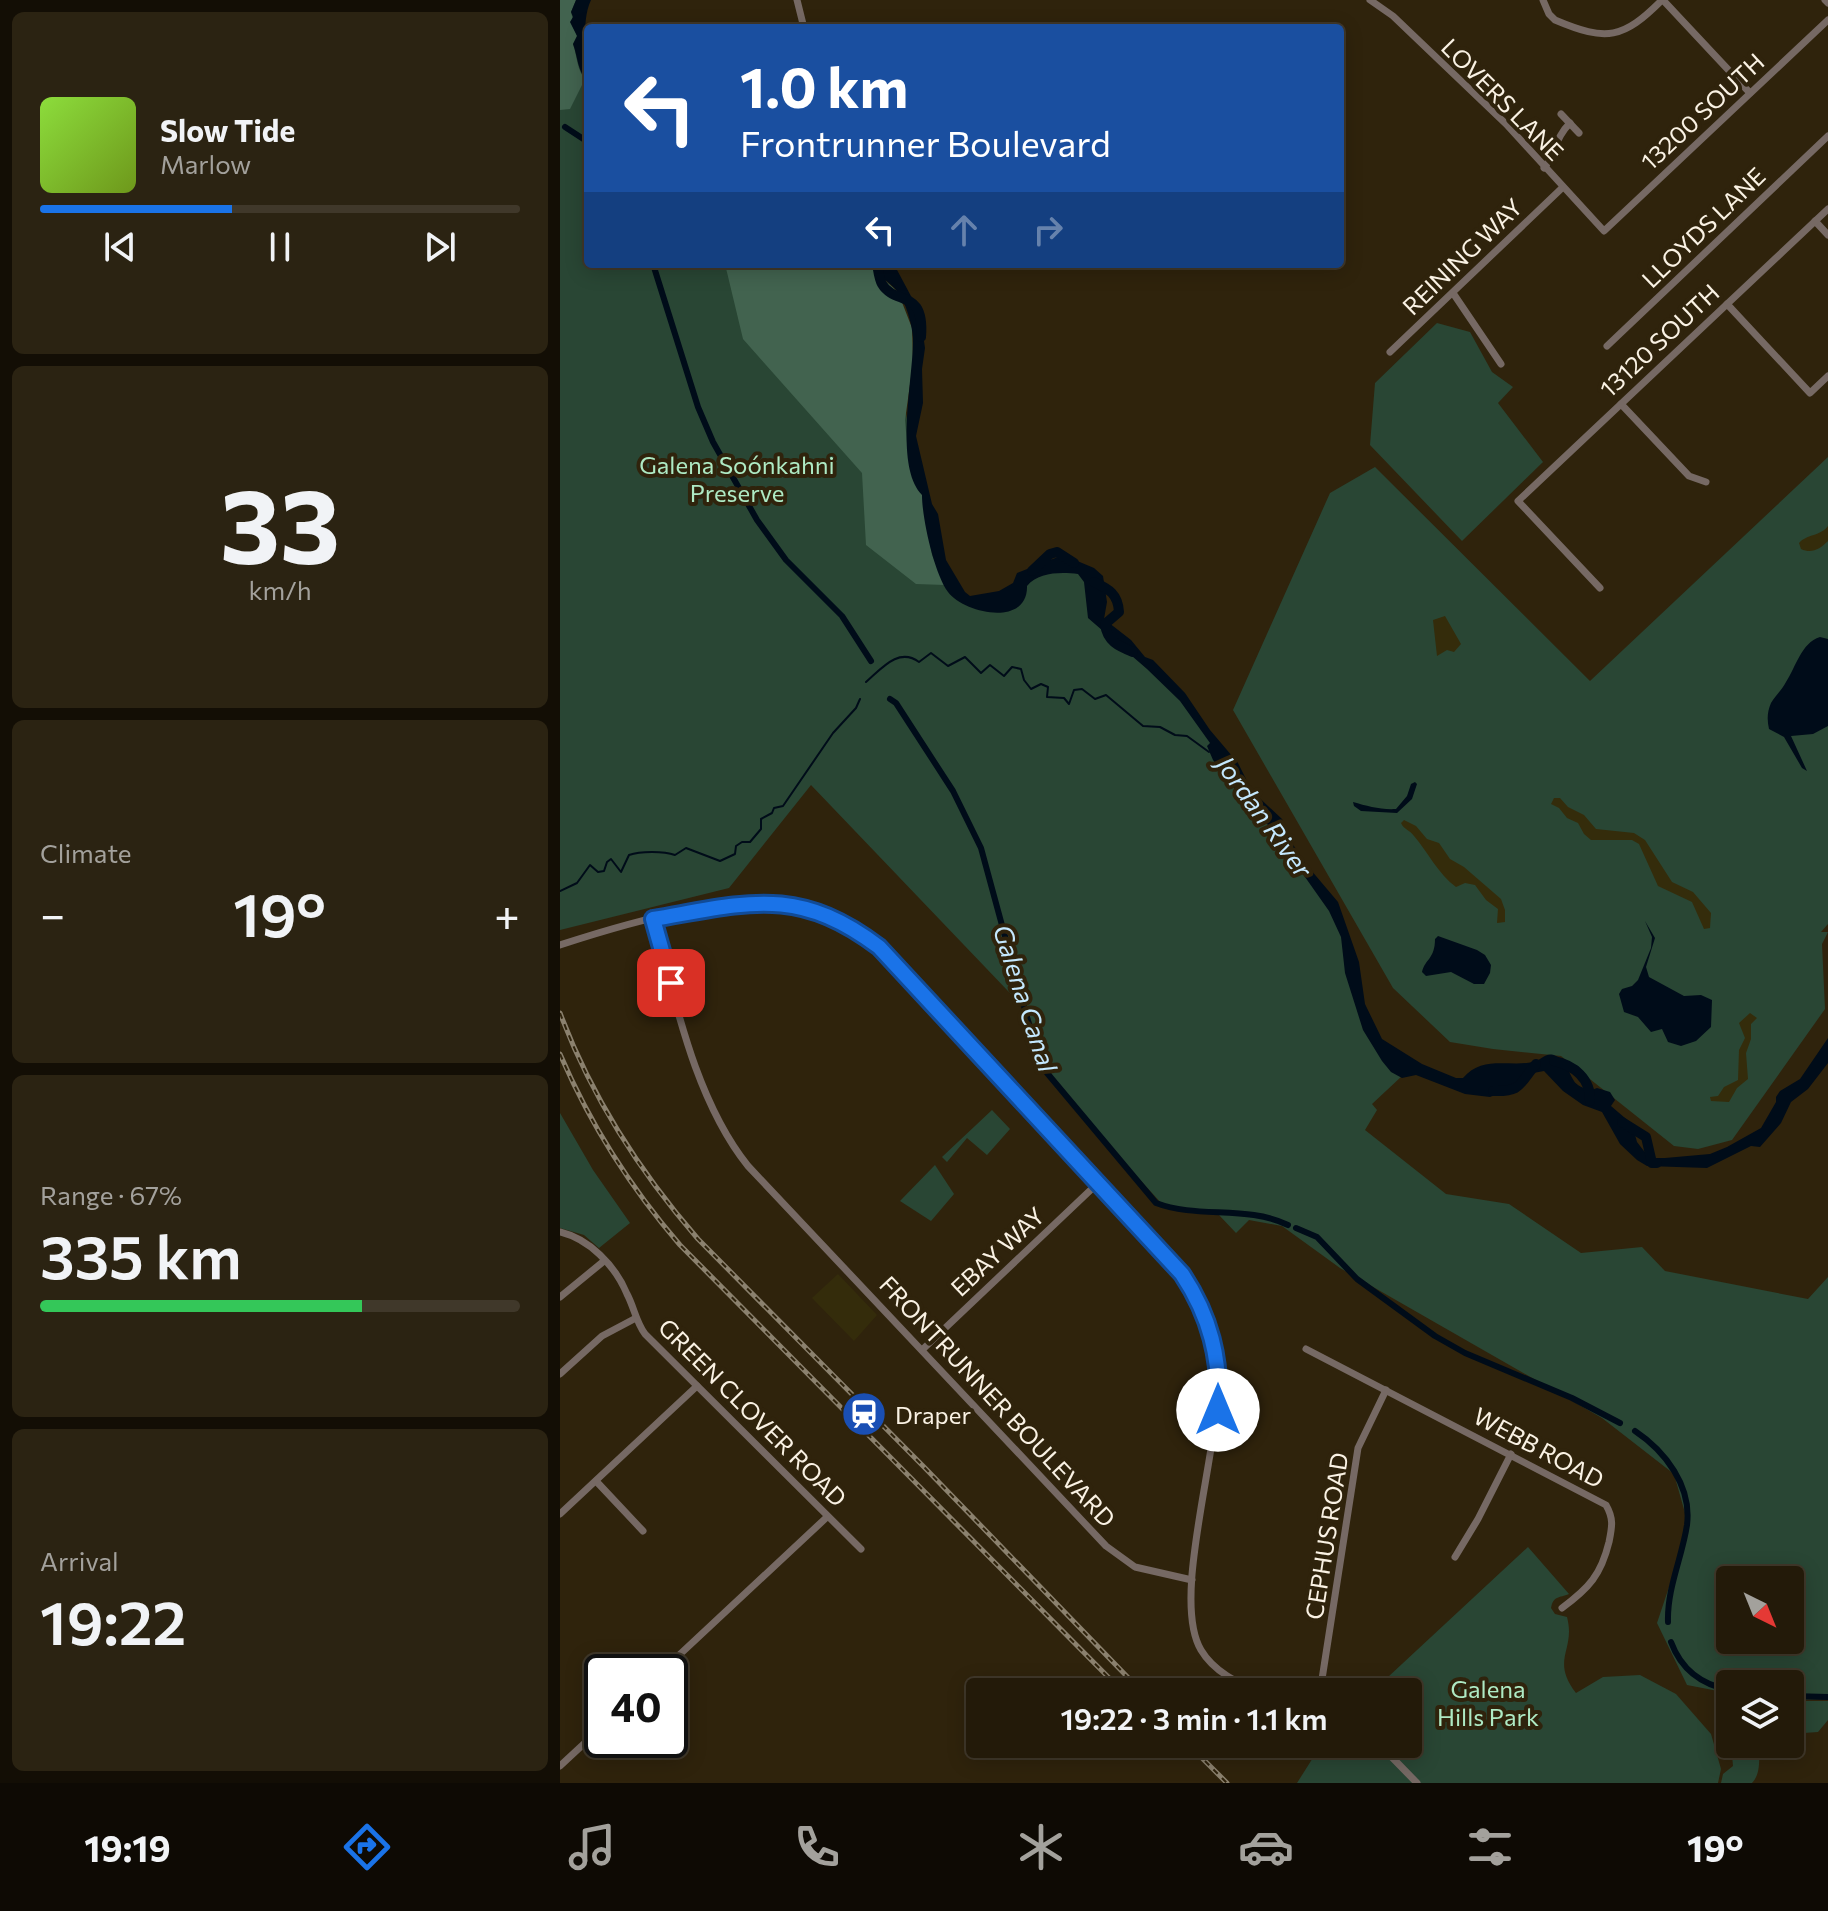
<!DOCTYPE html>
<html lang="en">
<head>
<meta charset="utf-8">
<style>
  body { margin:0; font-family:Commissioner,sans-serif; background:#2b2312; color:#f1f3f6; height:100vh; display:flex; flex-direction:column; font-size:30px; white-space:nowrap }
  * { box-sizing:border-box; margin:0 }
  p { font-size:26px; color:#a3a19c }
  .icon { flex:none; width:44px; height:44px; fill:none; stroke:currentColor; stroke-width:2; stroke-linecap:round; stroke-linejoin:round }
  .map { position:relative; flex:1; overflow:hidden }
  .details { display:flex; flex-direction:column; gap:12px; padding:12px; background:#130e05; width:560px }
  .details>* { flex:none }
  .top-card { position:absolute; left:24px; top:24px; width:760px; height:244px; border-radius:8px; box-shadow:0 4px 20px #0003,0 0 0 2px #40382a; background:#1a4fa0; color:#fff; overflow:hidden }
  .needle { width:52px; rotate:137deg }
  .controls { position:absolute; left:1156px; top:1566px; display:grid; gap:16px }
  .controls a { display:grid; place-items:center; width:88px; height:88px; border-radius:8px; background:#231a09; box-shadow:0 4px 20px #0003,0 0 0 2px #40382a; font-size:40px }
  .speed { position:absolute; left:24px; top:1654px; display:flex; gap:16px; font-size:40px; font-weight:700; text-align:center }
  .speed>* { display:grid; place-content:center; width:104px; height:104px; border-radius:50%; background:#231a09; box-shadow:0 4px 20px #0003,0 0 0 2px #40382a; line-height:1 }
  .speed .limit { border:4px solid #111; border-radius:12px; background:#fff; color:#111 }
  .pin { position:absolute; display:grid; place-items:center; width:68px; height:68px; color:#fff; margin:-34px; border-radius:16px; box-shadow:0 4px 12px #0006 }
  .me { position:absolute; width:88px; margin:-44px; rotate:0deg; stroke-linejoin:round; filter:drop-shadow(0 0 6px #0008) }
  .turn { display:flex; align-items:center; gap:28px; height:168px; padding:0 24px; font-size:36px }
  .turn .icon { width:104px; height:104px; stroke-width:2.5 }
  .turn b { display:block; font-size:56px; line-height:68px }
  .lanes { display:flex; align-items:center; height:76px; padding:0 24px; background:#0003; justify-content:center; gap:40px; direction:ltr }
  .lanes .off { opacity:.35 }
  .big { font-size:60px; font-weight:600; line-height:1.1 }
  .details .tile { flex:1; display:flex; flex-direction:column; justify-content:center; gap:12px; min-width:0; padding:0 28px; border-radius:12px; background:#2b2312 }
  .details .dial { align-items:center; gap:0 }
  .dial b { font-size:104px; line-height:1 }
  .song { display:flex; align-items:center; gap:24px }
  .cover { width:96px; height:96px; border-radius:12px; background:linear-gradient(135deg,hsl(90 70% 55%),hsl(80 70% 35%)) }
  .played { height:8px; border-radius:4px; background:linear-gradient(90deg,#1a73e8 40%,#40382a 40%) }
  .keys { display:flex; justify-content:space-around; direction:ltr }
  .heat { display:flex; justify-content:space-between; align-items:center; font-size:44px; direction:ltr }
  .charge { height:12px; border-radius:6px; background:linear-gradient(90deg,#34c759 67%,#40382a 0) }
  .trip { position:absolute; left:406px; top:1678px; width:456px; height:80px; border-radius:8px; background:#231a09; box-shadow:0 4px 20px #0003,0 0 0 2px #40382a; font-weight:600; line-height:80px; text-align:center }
  .tab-bar { display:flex; height:128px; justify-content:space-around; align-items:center; background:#0e0a04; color:#a3a19c }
  .tab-bar .icon { width:56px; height:56px }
  .tab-bar .on { color:#1a73e8 }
  .tab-bar b { font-size:36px; color:#f1f3f6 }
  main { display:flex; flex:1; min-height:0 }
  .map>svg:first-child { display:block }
</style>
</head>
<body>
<main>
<section class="details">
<div class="tile">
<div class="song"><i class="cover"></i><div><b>Slow Tide</b><p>Marlow</p></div></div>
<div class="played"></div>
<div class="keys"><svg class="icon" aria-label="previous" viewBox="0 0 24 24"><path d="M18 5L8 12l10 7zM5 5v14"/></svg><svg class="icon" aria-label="pause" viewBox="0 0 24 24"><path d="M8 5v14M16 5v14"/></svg><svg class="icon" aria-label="next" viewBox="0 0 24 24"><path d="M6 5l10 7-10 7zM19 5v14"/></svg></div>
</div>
<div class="tile dial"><b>33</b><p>km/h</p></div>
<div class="tile"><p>Climate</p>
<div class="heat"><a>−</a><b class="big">19°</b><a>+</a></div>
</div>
<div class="tile"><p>Range · 67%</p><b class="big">335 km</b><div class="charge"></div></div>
<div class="tile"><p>Arrival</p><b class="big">19:22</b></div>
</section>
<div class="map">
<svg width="1268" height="1783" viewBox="0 0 1268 1783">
  <rect width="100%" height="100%" fill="#2f230c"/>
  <!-- green -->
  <g fill="#294634" fill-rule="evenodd">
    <path d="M0,0H26L21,4L28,76V264H319L348,425L385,583L420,607L473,575L513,569L527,579L546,635L568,649L619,696L764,898L787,940L812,1041L842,1076L812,1104L817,1110L805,1130L886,1194L949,1204L1021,1253L1082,1247L1105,1271L1248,1299L1268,1277V1699L1230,1700V1684H1170V1739L1159,1707L1155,1702L1163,1692L1127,1685L1097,1623L1129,1527L1114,1474L1042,1418L780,1268L722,1226L689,1220L676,1233L659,1215L603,1205L498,1090L468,1012L251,785L169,888L0,930ZM1170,1580H1230V1640H1170Z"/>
    <path d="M877,323L910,332L932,372L953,387L938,403L983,462L902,541L810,445L815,383Z"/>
    <path d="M1268,457V924L1261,932H1268L1262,944L1265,1009L1172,1140L1138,1149L1114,1146L1001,1056L933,1049L890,1042L833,988L673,710L770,493L815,467L1030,681Z"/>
    <path d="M432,1110L450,1129L427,1155L407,1138L387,1162L382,1157Z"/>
    <path d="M0,1113L33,1170L70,1223L39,1248L24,1235L0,1228Z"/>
    <path d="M375,1165L394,1194L371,1221L340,1201Z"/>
    <path d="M968,1547L1009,1594C999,1598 993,1596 991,1608L995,1614L1007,1617C1016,1651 990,1659 1016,1693L1043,1677L1080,1675L1116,1694L1151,1734L1161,1769L1158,1783H737L756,1753L753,1744H848V1692H828L833,1686L828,1677Z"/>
    <path d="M1230,1701H1268V1720L1258,1732L1230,1734Z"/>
    <path d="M1171,1744H1202L1199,1746C1199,1759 1201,1774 1192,1783H1161L1163,1774L1173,1766Z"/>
  </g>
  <!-- forest -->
  <g fill="#42634f">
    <path d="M0,0H16L11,12L17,36L13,44C17,56 17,70 25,79L10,109L0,110Z"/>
    <path d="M165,264H314L319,275L338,292L352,328L353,363L345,420L347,443L354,482L362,494L372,555L385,585L356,584L306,545L302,473L183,339Z"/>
  </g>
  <!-- sand -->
  <g fill="#342c0b">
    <path d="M1268,526V541C1260,549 1252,554 1241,549L1239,543C1247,534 1261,536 1268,526Z"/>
    <path d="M885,616L901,644L894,652L887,650L877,656L873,620Z"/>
    <path d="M994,798H1000L1008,807L1024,815L1036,829L1074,833L1085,840L1112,882L1133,892L1151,913L1150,928L1144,929L1132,902L1098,886L1079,844L1072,840H1031L1024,834L1018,823L1007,818L999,808L991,804Z"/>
    <path d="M844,820L856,826L867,839L879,843L890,859L904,867L941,899L945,910V922L937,923L938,909L926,900L915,885L905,883L896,887C878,874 868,852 854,836C849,829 844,830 841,823Z"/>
    <path d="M1190,1013L1197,1018L1191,1024V1039L1186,1053L1188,1079L1177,1088L1169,1102L1151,1101L1150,1097L1158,1096L1164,1087L1178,1080L1179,1050L1185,1038L1179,1023Z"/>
    <path d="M278,1274L317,1315L294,1341L252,1298Z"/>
  </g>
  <!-- water -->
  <g fill="#000c19">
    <path d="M16,0H31C20,24 28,56 28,82C17,71 18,57 13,44L17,36L10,22L13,17L11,12Z"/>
    <path d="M314,264H328L336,268L360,313L365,348L362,369L363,403L356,436L372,504L378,514L386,560L405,592L410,596L439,591L453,583L457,573L503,555L534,568L543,576L547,602L544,619L571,640L585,657L593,660L625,693L650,730L678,763L692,791L722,819L732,843L745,863L778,902L799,962L805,1004L822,1039L862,1064L896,1078H903C922,1055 948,1067 973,1062C982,1060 986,1051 996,1056C1007,1061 1008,1072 1014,1081C1016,1085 1024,1088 1029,1091L1037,1088L1050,1092L1055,1100L1051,1106L1072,1124L1077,1142L1087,1155L1091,1158H1105L1150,1154L1167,1147L1201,1128L1216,1102V1097L1220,1091L1240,1079L1268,1038V1063L1248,1089L1231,1102L1221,1123L1200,1147L1191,1146L1147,1168L1087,1166L1077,1160L1060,1144L1042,1112L1023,1105L1003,1091L984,1071L968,1074L955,1087L930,1097L905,1094L856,1075L842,1078L831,1072L822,1061L803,1030L785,973L781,937L769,911L726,850L717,834L682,799L653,760L647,746L650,743L620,701L587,669L528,618L524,582L518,574C501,572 478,572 467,586C468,627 405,614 388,592C374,573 362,518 362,495C333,466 354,375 353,338C352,324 346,302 337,291C330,282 317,276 314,264Z"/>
    <path d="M1260,637L1268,639V726L1253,734L1231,736L1247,771L1242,768L1224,737L1209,729C1207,720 1207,712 1211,703C1215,696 1222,690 1226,682C1236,667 1241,643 1260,637Z"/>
    <path d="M855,782L857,784L852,799L837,813L801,811L794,806L793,802C807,806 821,810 836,809L847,796L851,784Z"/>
    <path d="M1085,921L1095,938L1086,967L1089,977L1124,996L1141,995L1152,1000L1151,1027L1136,1041L1121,1046L1108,1042L1102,1029L1091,1032L1078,1017L1064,1012L1059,994L1062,989L1072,986L1078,980L1091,948L1092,937Z"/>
    <path d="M878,936L917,950L925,955L931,965L930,973L924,984H914L891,972L866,976L862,972C865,959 875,959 875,939Z"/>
  </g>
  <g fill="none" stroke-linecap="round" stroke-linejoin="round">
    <!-- stream -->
    <g stroke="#000c19" stroke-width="2">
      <path d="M306,682C322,668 339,647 359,662L371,653L388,666L405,657L421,673L430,665L444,676L452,667L461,669L464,680L471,689L481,684L488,687L487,697L504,698L509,704L514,690L522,689L535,699L546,695L583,726L600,727L615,735L627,736L649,752"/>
      <path d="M0,891L17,883L30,865L38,872L44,871L47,862L51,859L61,872L69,855C80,851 104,851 115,855L126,848L160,861L175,854L176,846L182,842H190L201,829V819L212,813L214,808L223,806L273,733L296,708L300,699"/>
    </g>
    <!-- canal -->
    <g stroke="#000c19" stroke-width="6">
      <path d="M5,127L28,142"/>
      <path d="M93,264L138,407L153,442L197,520L226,560L282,616L311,661"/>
      <path d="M330,699L336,703L393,791L421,848L471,1032L487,1073L596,1203C638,1219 687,1205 728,1225"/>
      <path d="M736,1228L757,1237L797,1279L875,1336L905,1353L1012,1398L1060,1423"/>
      <path d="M1075,1431C1105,1451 1132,1486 1127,1525C1122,1558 1107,1588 1108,1622"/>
      <path d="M1111,1642C1121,1669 1142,1685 1170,1690"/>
      <path d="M1230,1696L1268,1697"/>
    </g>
    <!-- river -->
    <g stroke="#000c19" stroke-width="10">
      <path d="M317,264C318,269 319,279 322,284C335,306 365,288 361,337"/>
      <path d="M472,571L490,554L497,552L514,563"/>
      <path d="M534,582C549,589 558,594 559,612L545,624C547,641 558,646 573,652"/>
      <path d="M994,1061C1014,1065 1031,1079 1030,1101"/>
      <path d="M933,1091C962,1092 959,1084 976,1064"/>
      <path d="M1062,1122L1086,1137L1092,1163H1097"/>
    </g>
    <!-- minor -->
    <g stroke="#766964" stroke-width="7">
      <path d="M237,0L244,28"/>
      <path d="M810,0L833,16L946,124L1044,231L1268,20"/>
      <path d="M983,0L989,14L995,20C1047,42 1063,39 1102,0"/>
      <path d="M1103,0L1190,93"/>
      <path d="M1265,0L1268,3"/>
      <path d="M1001,114L1019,133"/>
      <path d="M984,168C996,153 995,138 1010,123"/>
      <path d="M1255,221L1268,235"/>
      <path d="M893,293L941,364"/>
      <path d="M1167,304L1250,393L1268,376"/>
      <path d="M1047,346L1268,136"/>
      <path d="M830,352L1002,188"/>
      <path d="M1061,404L1129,476L1146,482"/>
      <path d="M1040,588L958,501L1268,209"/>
      <path d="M93,919C115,1000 135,1100 188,1166L546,1546L575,1567L632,1580"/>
      <path d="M0,945C67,923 187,887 255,910C279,918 299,932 319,947L612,1261C635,1292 655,1327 658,1366C664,1439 609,1596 641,1650C654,1672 678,1683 700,1692"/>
      <path d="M0,1232C29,1239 55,1265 67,1294C74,1307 76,1322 85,1334L301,1549"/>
      <path d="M0,1297L44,1261"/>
      <path d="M746,1349L1046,1505C1054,1519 1052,1527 1049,1542C1041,1575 1029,1588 1002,1608"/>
      <path d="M362,1350L539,1182"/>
      <path d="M0,1374L42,1336L76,1318"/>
      <path d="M36,1481L83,1531"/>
      <path d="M0,1514L137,1386"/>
      <path d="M895,1557L918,1519L951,1454"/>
      <path d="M101,1672L267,1517"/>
      <path d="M760,1692L798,1448L826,1390"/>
      <path d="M819,1744L857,1783"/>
      <path d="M746,1752L748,1744"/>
      <path d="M0,1766L42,1727"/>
    </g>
    <!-- rail casing -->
    <g stroke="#8b816e" stroke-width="5">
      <g id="rail">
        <path d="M0,1013C32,1098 79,1171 138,1239L366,1469L582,1692"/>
        <path d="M0,1054C30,1124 70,1187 120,1245L563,1692"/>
        <path d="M628,1744L667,1783"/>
      </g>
    </g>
    <!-- rail -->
    <use href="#rail" stroke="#2f230c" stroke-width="2" stroke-dasharray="6" stroke-linecap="butt"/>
  </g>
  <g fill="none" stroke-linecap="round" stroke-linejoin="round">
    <!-- route casing -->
    <g stroke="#114b97" stroke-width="20">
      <path id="route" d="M111,983L93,919C187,903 237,885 319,947L622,1274C650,1316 661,1359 658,1410"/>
    </g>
    <!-- route -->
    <use href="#route" stroke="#1a73e8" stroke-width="14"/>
  </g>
  <!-- icons -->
  <defs>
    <g id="station-disc" transform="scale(2.3)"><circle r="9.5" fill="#1a4fb4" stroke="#2f230c"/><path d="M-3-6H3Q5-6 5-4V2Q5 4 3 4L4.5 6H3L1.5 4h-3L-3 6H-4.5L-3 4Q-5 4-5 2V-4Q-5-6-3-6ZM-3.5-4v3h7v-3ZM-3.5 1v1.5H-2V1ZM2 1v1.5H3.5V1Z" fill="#fff"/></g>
  </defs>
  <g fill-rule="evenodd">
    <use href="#station-disc" x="304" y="1414"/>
  </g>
  <g text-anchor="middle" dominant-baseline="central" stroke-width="8" stroke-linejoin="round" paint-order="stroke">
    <!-- street labels -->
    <g font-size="24" fill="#faf2e4" stroke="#2f230c">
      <text transform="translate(943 99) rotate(45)">LOVERS LANE</text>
      <text transform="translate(1142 111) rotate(-43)">13200 SOUTH</text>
      <text transform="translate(1143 227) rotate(-44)">LLOYDS LANE</text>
      <text transform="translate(902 256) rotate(-44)">REINING WAY</text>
      <text transform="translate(1099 340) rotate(-43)">13120 SOUTH</text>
      <text transform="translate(437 1251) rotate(-43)">EBAY WAY</text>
      <text transform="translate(438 1401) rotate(47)">FRONTRUNNER BOULEVARD</text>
      <text transform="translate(193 1412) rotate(45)">GREEN CLOVER ROAD</text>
      <text transform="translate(979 1447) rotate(28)">WEBB ROAD</text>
      <text transform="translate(766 1536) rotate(-81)">CEPHUS ROAD</text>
    </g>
    <!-- park labels -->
    <g font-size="24" fill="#aeeac4" stroke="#2f230c">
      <text x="177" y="464">Galena Soónkahni<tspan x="177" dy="28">Preserve</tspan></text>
      <text x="928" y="1688">Galena<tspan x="928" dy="28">Hills Park</tspan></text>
    </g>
    <!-- poi labels -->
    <g font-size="24" fill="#faf2e4" stroke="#2f230c" text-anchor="start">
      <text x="335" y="1414">Draper</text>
    </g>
    <!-- water labels -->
    <g font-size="26" font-style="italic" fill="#c4e8fe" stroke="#2f230c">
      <text transform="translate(705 816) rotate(54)">Jordan River</text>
      <text transform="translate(466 998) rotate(72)">Galena Canal</text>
    </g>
  </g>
</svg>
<div class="controls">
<a><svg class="needle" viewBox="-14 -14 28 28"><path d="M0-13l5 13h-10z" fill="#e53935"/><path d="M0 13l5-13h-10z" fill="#a3a19c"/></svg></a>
<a><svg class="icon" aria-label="layers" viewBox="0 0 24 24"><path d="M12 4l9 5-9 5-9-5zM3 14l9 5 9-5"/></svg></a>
</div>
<div class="speed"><div class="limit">40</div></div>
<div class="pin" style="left:111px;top:983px;background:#d93025"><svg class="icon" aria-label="arrive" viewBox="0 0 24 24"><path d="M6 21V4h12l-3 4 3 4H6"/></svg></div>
<svg class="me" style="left:658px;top:1410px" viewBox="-20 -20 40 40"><circle r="19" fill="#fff"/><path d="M0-13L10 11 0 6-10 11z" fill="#1a73e8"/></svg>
<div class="trip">19:22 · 3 min · 1.1 km</div>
<div class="top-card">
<div class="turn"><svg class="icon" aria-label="left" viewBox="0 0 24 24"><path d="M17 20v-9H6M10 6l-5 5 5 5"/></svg><div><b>1.0 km</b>Frontrunner Boulevard</div></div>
<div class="lanes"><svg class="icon" aria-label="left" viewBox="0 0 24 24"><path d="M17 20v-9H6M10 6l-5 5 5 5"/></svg><svg class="icon off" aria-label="ahead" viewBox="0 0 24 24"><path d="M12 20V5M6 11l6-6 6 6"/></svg><svg class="icon off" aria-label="right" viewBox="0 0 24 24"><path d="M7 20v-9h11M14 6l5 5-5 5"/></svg></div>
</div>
</div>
</main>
<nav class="tab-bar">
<b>19:19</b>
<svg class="icon on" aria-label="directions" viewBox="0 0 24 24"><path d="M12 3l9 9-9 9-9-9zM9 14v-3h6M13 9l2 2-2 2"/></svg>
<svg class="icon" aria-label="music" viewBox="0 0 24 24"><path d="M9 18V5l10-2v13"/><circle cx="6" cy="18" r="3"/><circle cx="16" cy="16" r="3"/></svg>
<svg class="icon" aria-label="phone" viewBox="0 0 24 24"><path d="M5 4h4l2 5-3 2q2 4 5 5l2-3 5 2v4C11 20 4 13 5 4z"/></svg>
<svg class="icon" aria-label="climate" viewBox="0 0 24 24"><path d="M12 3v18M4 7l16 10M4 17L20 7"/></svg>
<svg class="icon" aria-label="car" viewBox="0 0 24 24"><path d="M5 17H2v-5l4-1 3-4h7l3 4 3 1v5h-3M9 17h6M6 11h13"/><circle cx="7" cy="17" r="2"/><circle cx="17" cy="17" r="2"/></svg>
<svg class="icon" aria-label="filters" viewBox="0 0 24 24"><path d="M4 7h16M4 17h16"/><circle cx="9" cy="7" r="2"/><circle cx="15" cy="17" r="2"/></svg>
<b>19°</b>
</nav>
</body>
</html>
